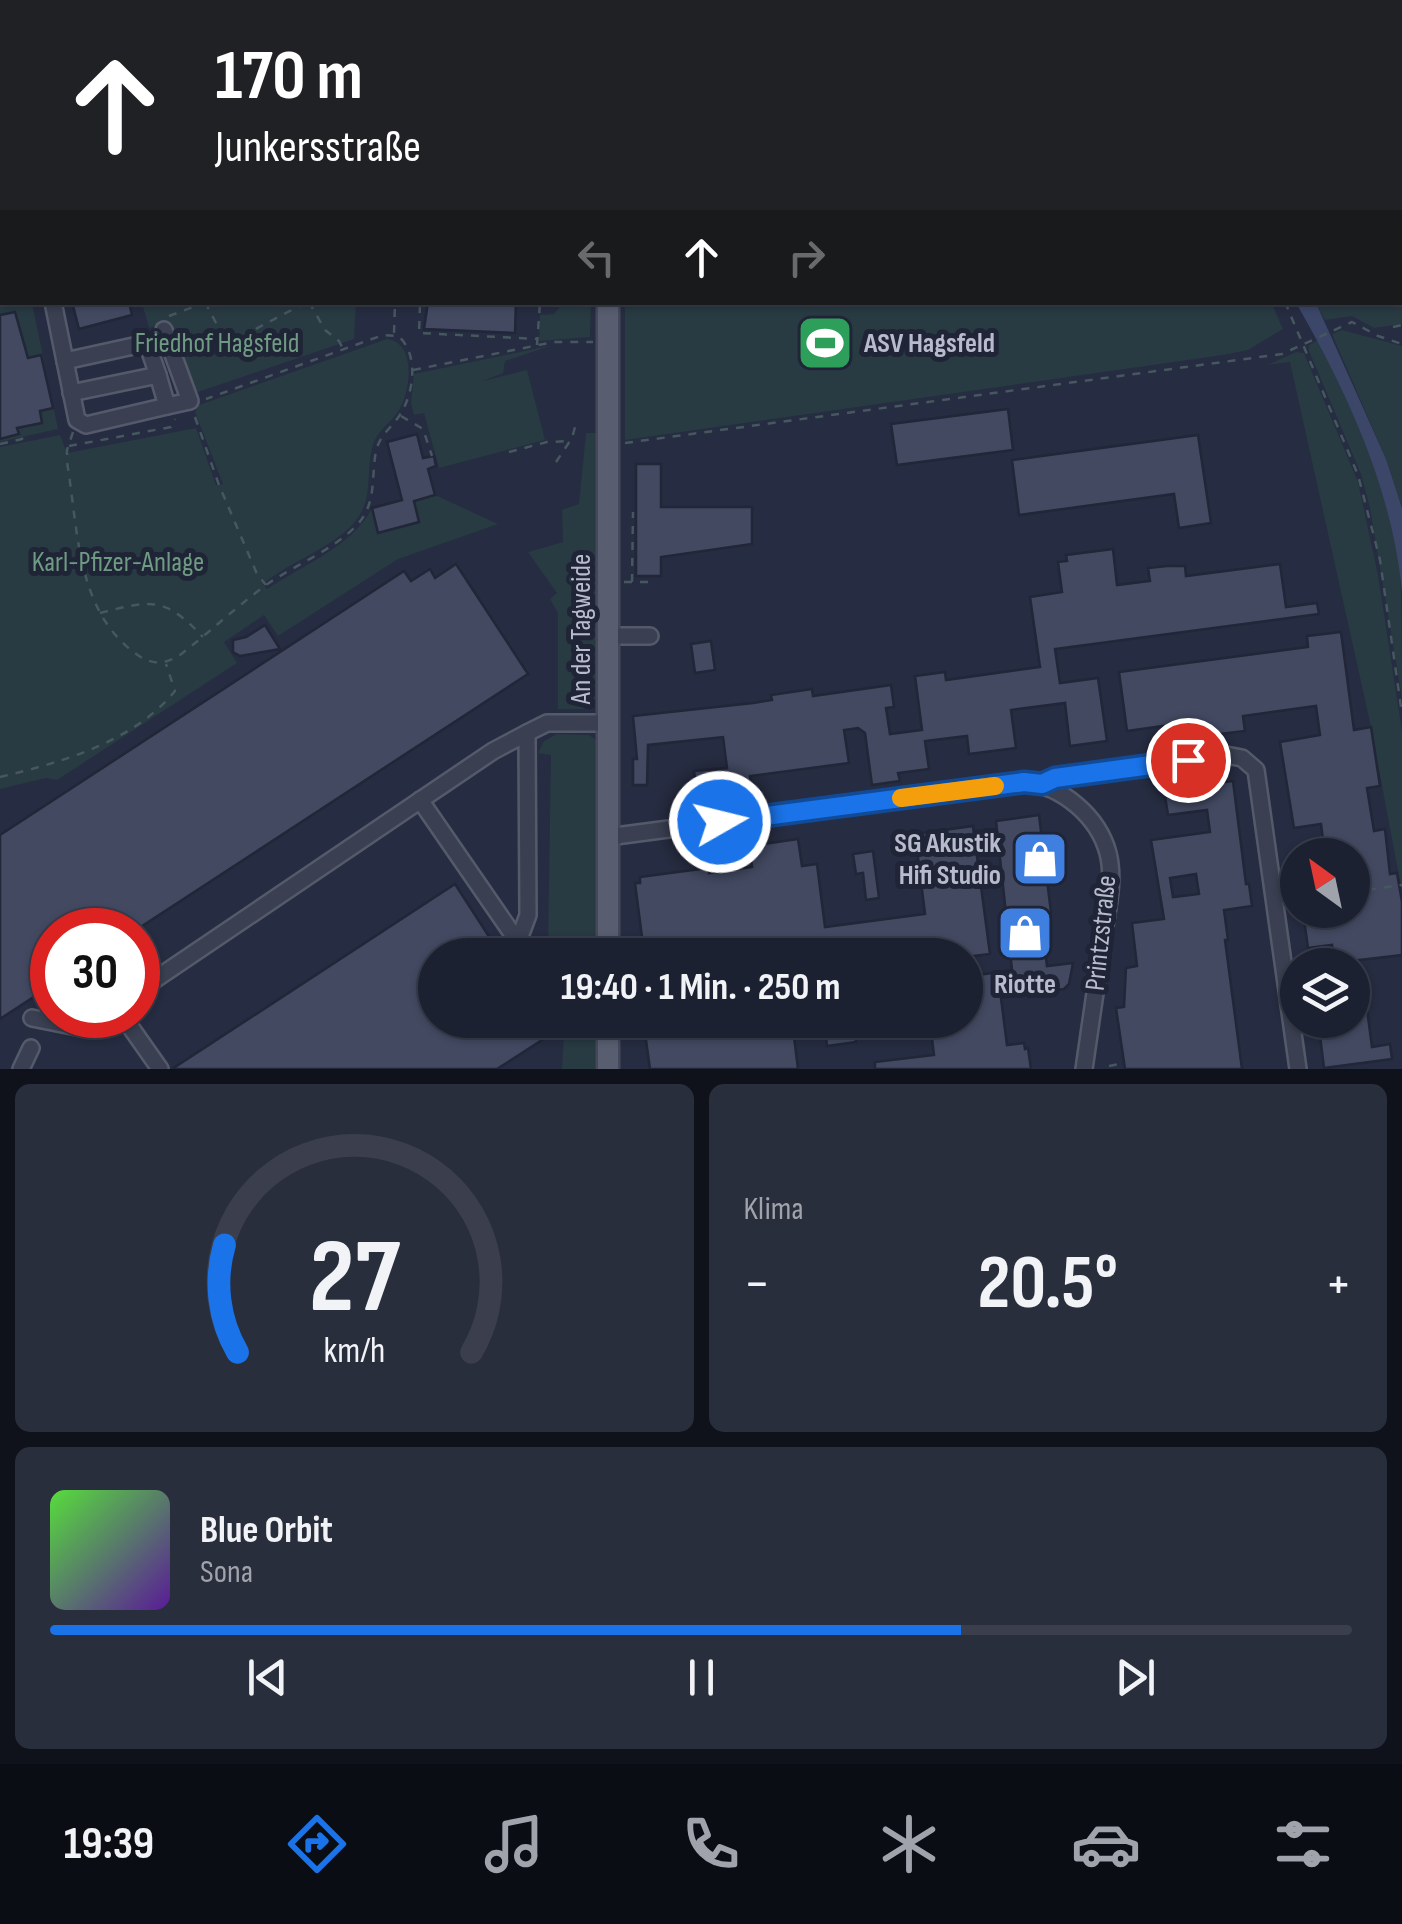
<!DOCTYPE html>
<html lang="de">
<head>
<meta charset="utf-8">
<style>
  body { margin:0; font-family:"Sofia Sans Condensed",sans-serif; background:#292e3d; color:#f1f3f6; height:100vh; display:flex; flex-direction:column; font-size:38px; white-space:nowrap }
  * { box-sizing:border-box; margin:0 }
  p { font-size:32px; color:#a0a3ab }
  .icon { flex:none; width:55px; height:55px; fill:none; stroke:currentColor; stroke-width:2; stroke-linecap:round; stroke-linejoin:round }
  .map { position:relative; height:1069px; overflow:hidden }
  .details { display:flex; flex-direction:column; gap:15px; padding:15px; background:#0f121b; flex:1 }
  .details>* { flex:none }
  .top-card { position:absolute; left:0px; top:0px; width:1402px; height:305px; box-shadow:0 2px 8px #0004,0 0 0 2px #3a3e4d; background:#202124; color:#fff; overflow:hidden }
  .needle { width:65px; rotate:327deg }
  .fabs { position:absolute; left:1280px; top:838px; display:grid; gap:20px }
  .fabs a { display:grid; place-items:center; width:90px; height:90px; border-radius:50%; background:#1c2131; box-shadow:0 2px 8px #0004,0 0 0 2px #3a3e4d; font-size:50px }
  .speed { position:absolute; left:30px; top:908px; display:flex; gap:20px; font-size:50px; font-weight:700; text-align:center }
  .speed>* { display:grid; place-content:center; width:130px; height:130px; border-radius:50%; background:#1c2131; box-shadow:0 2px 8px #0004,0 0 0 2px #3a3e4d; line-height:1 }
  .speed .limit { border:15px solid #d22; background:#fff; color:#111 }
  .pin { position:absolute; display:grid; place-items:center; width:85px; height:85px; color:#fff; margin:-42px; border:5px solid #fff; border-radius:50%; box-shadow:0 2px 10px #0007 }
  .me { position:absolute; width:110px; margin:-55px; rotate:82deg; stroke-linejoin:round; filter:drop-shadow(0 0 8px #0008) }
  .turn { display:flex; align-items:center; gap:35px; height:210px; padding:0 50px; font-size:45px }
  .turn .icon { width:130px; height:130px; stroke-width:2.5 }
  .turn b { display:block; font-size:70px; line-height:85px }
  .lanes { display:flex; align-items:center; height:95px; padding:0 50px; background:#0003; justify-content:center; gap:50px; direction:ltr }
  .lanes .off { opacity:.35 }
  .big { font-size:75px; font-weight:700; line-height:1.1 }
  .details .widget { flex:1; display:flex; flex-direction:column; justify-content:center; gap:15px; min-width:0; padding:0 35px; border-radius:15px; background:#292e3d }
  .details .dial { align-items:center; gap:0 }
  .dial svg { height:260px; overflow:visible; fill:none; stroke:#3a3e4d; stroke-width:7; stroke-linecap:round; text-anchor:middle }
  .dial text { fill:#f1f3f6; stroke:none }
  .song { display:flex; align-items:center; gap:30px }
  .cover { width:120px; height:120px; border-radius:15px; background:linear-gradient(135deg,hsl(110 70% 55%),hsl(270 70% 35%)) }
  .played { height:10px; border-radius:5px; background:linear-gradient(90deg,#1a73e8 70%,#3a3e4d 70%) }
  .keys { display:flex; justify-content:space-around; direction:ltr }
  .heat { display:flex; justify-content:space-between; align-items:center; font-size:55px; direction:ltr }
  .details .tiles { flex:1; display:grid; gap:15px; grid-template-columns:1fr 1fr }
  .widget:last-child { grid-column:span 2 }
  .trip { position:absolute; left:418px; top:938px; width:565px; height:100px; border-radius:50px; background:#1c2131; box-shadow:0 2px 8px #0004,0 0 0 2px #3a3e4d; font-weight:700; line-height:100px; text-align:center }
  .dock { display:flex; height:160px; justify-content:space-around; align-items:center; background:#0b0d14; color:#a0a3ab }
  .dock .icon { width:70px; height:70px }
  .dock .active { color:#1a73e8 }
  .dock b { font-size:45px; color:#f1f3f6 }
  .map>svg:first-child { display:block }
</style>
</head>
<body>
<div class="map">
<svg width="1402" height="1069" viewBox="0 0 1402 1069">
  <rect width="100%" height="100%" fill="#262c41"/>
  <!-- green -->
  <g fill="#283a42">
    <rect x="625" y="0" width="527" height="2"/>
    <path d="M1400,74L1402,324L1374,328L1352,316L1325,320L1316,303L1400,302Z"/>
    <path d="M0,291H2V302L32,303L58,429L0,442Z"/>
    <path d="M1271,302L1283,329L1248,350L1223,355L625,440V303Z"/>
    <path d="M142,303H356L354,339L192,394L164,324L149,328Z"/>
    <path d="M563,303H576V307H581V303H591L590,337L539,341L540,315L554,314Z"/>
    <path d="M1342,330L1402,346V508L1386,459L1332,334Z"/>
    <path d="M387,339C417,343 411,392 398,412C391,422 379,430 374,442C364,470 376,499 353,524C329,550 289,562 263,584L267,589C301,566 353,546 372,508L379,533L419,523L414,501L435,495L498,524L398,559L278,636L264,615L224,642L237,663L57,780L46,778L0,789V447L60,435L67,453L196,428L216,485L223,484L195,412L199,405Z"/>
    <path d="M1318,340C1351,404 1391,494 1400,566C1402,609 1402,654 1402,698L1370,508L1361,474L1309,351V345Z"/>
    <path d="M553,345L505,361L503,373L483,381L527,370L545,440L439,468L424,413L414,415L411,403L414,374Z"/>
    <path d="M1296,352L1304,353L1358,482L1378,575L1402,731V892L1371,727L1290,362L1267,365Z"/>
    <path d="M586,433H599L601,694L583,709H558V613L550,599L557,593L528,552L563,542L562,510L579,504Z"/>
    <path d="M557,734L589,735L598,741L601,955H540L539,949L548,947L551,755L538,753L544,741Z"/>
    <path d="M565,1020H600L601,1069H562Z"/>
  </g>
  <!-- water -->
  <path fill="#3c4669" d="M1296,303H1316L1386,459L1402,508V593C1393,491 1347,391 1296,303Z"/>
  <!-- building -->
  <g fill="#424961" stroke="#212638" stroke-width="2.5" fill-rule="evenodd">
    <path d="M72,302H129L132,315L79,329Z"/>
    <path d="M428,302H516L515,333L424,329Z"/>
    <path d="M15,312L28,358L41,355L53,408L40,411L42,423L17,428L19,434L0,439V315Z"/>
    <path d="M1008,409L1013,450L897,465L891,424Z"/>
    <path d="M417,434L423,458L434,456L436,466L428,469L435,495L414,501L419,522L378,533L372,508L402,500L387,442Z"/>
    <path d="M1198,435L1211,523L1179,528L1174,494L1019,515L1012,460Z"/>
    <path d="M636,464H661V507H752V544L661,557V576H636Z"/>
    <path d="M1113,549L1117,585L1150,581L1148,568L1167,566H1185L1186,576L1280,564L1286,607L1317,603L1319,614L1055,649L1060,683L1098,678L1107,741L1070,746L1065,703L1011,710L1016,748L969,754L967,736L925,741L929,769L898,773L900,781L872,785L865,733L858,728L844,730L849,763L750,776L752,791L697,797L694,771L727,768L723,737L648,745L647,785H633V759H637L633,716L753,703L772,700L771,695L812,689L813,696L891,685L894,707L886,708L890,734L922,730L915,676L945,672L946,680L1040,667L1030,597L1062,592L1058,562L1067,561L1066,555Z"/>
    <path d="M456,564L528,674L136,930H52V985L0,1019V835L404,571L411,581L430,569L435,578Z"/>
    <path d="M265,625L280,649L240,656L233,652V640L246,637Z"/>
    <path d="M1341,632L1354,730L1371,727L1380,786L1367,788L1374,831L1385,829L1390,874L1397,873L1402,902V955L1334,963L1332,945L1308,948L1303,912L1352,910V855H1325L1321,824L1294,828L1280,742L1320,735L1316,706L1243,716L1245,731L1195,737L1187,738L1185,723L1127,731L1119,672L1308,647L1307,636Z"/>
    <path d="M711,641L715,670L695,673L691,644Z"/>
    <path d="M1233,781L1246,884H1249L1252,906L1224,910L1228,940H1225L1242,1069H1125L1116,1008L1124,1007L1126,968L1137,966L1132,923L1164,919L1151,840L1210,832L1207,810L1168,815L1164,790ZM1196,874L1199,894L1173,897L1170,878Z"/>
    <path d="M1039,815L1051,912L1040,914L1047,966L1073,963L1069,984L1064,989L1001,998L1007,1045L1024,1043L1025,1049L1028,1048L1031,1069H875V1062L934,1055L931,1031L922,1032L921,1020H965V977L1012,970L996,821Z"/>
    <path d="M973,826L990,954L965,957L639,955L636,938L642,937L635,883H640V877L708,868L709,873L752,867L749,846L798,839L802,866L817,864L825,927L925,914L915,834Z"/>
    <path d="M873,851L879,898L866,900L863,873L856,874L853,854Z"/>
    <path d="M455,884L501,955H435V1020H546L542,1040L497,1069H172Z"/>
    <path d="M1363,979L1372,1047L1390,1044L1392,1059L1324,1068L1318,1020H1352V981Z"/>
    <path d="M685,1020H792L798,1069H650L644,1026Z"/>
    <path d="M824,1020H853L856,1042L827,1046Z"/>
  </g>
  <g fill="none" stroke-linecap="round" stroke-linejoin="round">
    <!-- minor casing -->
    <g stroke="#555a6b" stroke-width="20">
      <g id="minor">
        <path d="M173,2V0"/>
        <path d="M362,2V0"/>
        <path d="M512,2V0"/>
        <path d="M0,92L2,102"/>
        <path d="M0,237L2,236"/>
        <path d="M53,302L77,420L86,425L167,406"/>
        <path d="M65,361L147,343L158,375L71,393"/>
        <path d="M158,375L167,406L190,401L164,330"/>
        <path d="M608,636H650"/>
        <path d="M527,733L547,723H609"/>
        <path d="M1042,784L1055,779L1226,755L1242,758L1256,770L1298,1069"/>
        <path d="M420,800L518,942"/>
        <path d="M608,837L1025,782C1062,786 1098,816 1108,853C1115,880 1107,911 1103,938C1097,982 1090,1025 1084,1069"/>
        <path d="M138,991L493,751L527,733L528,915L518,942L527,955"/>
        <path d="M122,1015L160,1069"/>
        <path d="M32,1018L82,1028L101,1015"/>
        <path d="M21,1069L31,1048"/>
      </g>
    </g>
    <!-- major casing -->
    <g stroke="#44485a" stroke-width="25">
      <g id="major">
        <path d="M607,2V0"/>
        <path d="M608,955V302"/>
        <path d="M608,1069V1020"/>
      </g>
    </g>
    <!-- path -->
    <g stroke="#46575f" stroke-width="2.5" stroke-dasharray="8 8" stroke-linecap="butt">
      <path d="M1157,0L1158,2"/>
      <path d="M62,2V0"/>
      <path d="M1398,2H1402"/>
      <path d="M1400,39L1402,40"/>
      <path d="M1400,86L1402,94"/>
      <path d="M205,302L227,344L307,302"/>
      <path d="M309,302L325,330L339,341L343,349"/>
      <path d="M368,302L395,304L394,333"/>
      <path d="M1285,302L1358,475L1380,560L1402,714"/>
      <path d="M397,304L423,306"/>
      <path d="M420,305L419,333L538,339"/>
      <path d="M169,316L204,303"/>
      <path d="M1393,327L1402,325"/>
      <path d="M537,345L540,302"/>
      <path d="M413,370L554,342H593"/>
      <path d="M401,416L423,429L432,456"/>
      <path d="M195,417L219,485L257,574L266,585"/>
      <path d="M73,432L67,450V462C78,527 76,606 131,650C148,664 161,667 180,655C210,632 238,605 269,583C297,564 335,549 358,524C377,502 371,477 376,451C380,434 393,427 401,413C414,392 419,353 398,336L383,335L206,399"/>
      <path d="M625,443L1282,354L1352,322L1378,336L1402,344"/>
      <path d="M0,444L22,439L25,430"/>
      <path d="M69,446L171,427L175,419"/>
      <path d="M509,452L547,442L571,441"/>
      <path d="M556,462L572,438L575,427"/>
      <path d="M624,582H650"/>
      <path d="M632,582L633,512"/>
      <path d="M100,613C152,600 164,596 203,637"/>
      <path d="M0,777C62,762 132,743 175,691L166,664"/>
      <path d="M1352,892L1402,885"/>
      <path d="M1287,901L1298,899"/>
      <path d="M1109,1066L1124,1063"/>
    </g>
    <!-- minor -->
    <use href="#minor" stroke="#3a3f51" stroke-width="15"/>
    <!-- major -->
    <use href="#major" stroke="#585e70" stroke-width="20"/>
  </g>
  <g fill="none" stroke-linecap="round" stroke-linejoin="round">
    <!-- route casing -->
    <g stroke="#114b97" stroke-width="25">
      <path id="route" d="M720,822L1024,782L1042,784L1055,778L1188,760"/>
    </g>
    <!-- route -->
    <use href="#route" stroke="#1a73e8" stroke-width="18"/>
    <!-- slow -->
    <path stroke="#f59e0b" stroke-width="18" d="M901,798L995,786"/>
  </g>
  <!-- icons -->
  <defs>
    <g id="stadium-square" transform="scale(2.875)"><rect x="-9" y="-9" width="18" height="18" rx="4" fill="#2e9e5b" stroke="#1f2436"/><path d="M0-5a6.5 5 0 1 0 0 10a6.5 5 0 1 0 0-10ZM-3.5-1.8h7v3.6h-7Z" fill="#fff"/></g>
    <g id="shop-square" transform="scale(2.875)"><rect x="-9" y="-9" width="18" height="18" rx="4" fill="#3f7fe0" stroke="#1f2436"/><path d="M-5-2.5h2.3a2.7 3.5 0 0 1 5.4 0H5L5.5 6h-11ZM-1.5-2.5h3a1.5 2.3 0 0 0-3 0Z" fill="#fff"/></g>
  </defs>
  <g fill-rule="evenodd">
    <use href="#stadium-square" x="825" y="343"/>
    <use href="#shop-square" x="1040" y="859"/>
    <use href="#shop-square" x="1025" y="933"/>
  </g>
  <g text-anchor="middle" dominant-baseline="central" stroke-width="10" stroke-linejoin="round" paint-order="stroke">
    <!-- park labels -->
    <g font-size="28" fill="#6e9b82" stroke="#1f2436">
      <text x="217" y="343">Friedhof Hagsfeld</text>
      <text x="118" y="562">Karl-Pfizer-Anlage</text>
    </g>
    <!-- poi labels -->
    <g font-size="28" font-weight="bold" fill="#b7bbcb" stroke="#1f2436" text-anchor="start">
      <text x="864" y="343">ASV Hagsfeld</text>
      <text x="1001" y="843" text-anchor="end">SG Akustik<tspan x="1001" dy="32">Hifi Studio</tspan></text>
      <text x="1025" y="984" text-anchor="middle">Riotte</text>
    </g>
    <!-- street labels -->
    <g font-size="28" fill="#b7bbcb" stroke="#1f2436">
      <text transform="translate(581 629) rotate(-90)">An der Tagweide</text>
      <text transform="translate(1101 933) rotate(-84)">Printzstraße</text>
    </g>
  </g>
</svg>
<div class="fabs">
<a><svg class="needle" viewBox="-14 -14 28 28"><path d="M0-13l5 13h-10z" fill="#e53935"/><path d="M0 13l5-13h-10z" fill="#a0a3ab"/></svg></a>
<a><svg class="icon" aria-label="layers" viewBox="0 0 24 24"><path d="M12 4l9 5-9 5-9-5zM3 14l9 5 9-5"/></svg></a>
</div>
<div class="speed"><div class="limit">30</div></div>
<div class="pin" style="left:1188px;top:760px;background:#d93025"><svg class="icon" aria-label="arrive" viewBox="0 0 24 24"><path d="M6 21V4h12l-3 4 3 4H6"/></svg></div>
<svg class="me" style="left:720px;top:822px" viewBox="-20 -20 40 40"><circle r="17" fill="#1a73e8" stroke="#fff" stroke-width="3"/><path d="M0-11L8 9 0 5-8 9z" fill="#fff"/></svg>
<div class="trip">19:40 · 1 Min. · 250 m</div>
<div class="top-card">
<div class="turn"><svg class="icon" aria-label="ahead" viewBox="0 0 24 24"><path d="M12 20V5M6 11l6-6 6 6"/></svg><div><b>170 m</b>Junkersstraße</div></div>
<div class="lanes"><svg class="icon off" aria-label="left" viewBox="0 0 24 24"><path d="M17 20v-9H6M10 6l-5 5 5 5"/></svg><svg class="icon" aria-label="ahead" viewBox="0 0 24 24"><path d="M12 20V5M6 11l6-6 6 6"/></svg><svg class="icon off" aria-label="right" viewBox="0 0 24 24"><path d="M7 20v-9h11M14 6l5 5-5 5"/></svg></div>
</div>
</div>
<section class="details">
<div class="tiles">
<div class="widget dial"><svg viewBox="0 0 100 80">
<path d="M14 69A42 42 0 1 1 86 69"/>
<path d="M14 69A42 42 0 0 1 10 36" stroke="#1a73e8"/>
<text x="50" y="56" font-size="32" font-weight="700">27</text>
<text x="50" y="72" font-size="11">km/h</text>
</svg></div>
<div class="widget"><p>Klima</p>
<div class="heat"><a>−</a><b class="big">20.5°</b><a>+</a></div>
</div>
<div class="widget">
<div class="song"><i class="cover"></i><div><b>Blue Orbit</b><p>Sona</p></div></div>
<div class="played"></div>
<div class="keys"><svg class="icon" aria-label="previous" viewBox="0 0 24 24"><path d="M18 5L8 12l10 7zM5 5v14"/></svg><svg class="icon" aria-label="pause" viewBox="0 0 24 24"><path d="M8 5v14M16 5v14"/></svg><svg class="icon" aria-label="next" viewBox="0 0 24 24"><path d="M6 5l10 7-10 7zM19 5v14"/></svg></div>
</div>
</div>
</section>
<nav class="dock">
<b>19:39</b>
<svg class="icon active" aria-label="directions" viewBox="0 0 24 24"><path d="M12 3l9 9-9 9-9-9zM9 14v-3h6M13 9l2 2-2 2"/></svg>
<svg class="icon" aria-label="music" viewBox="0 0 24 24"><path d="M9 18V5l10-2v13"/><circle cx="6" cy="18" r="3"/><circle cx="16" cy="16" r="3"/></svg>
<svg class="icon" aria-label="phone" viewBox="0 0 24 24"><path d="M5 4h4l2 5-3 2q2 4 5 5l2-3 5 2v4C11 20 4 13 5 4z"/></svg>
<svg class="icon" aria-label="climate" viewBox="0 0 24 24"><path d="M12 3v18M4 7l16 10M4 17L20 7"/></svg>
<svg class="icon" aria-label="car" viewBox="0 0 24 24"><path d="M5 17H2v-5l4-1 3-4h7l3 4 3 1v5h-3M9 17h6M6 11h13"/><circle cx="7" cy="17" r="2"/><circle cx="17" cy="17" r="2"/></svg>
<svg class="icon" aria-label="filters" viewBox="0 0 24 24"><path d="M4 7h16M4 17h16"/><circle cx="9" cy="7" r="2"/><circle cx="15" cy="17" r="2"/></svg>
</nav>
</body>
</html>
